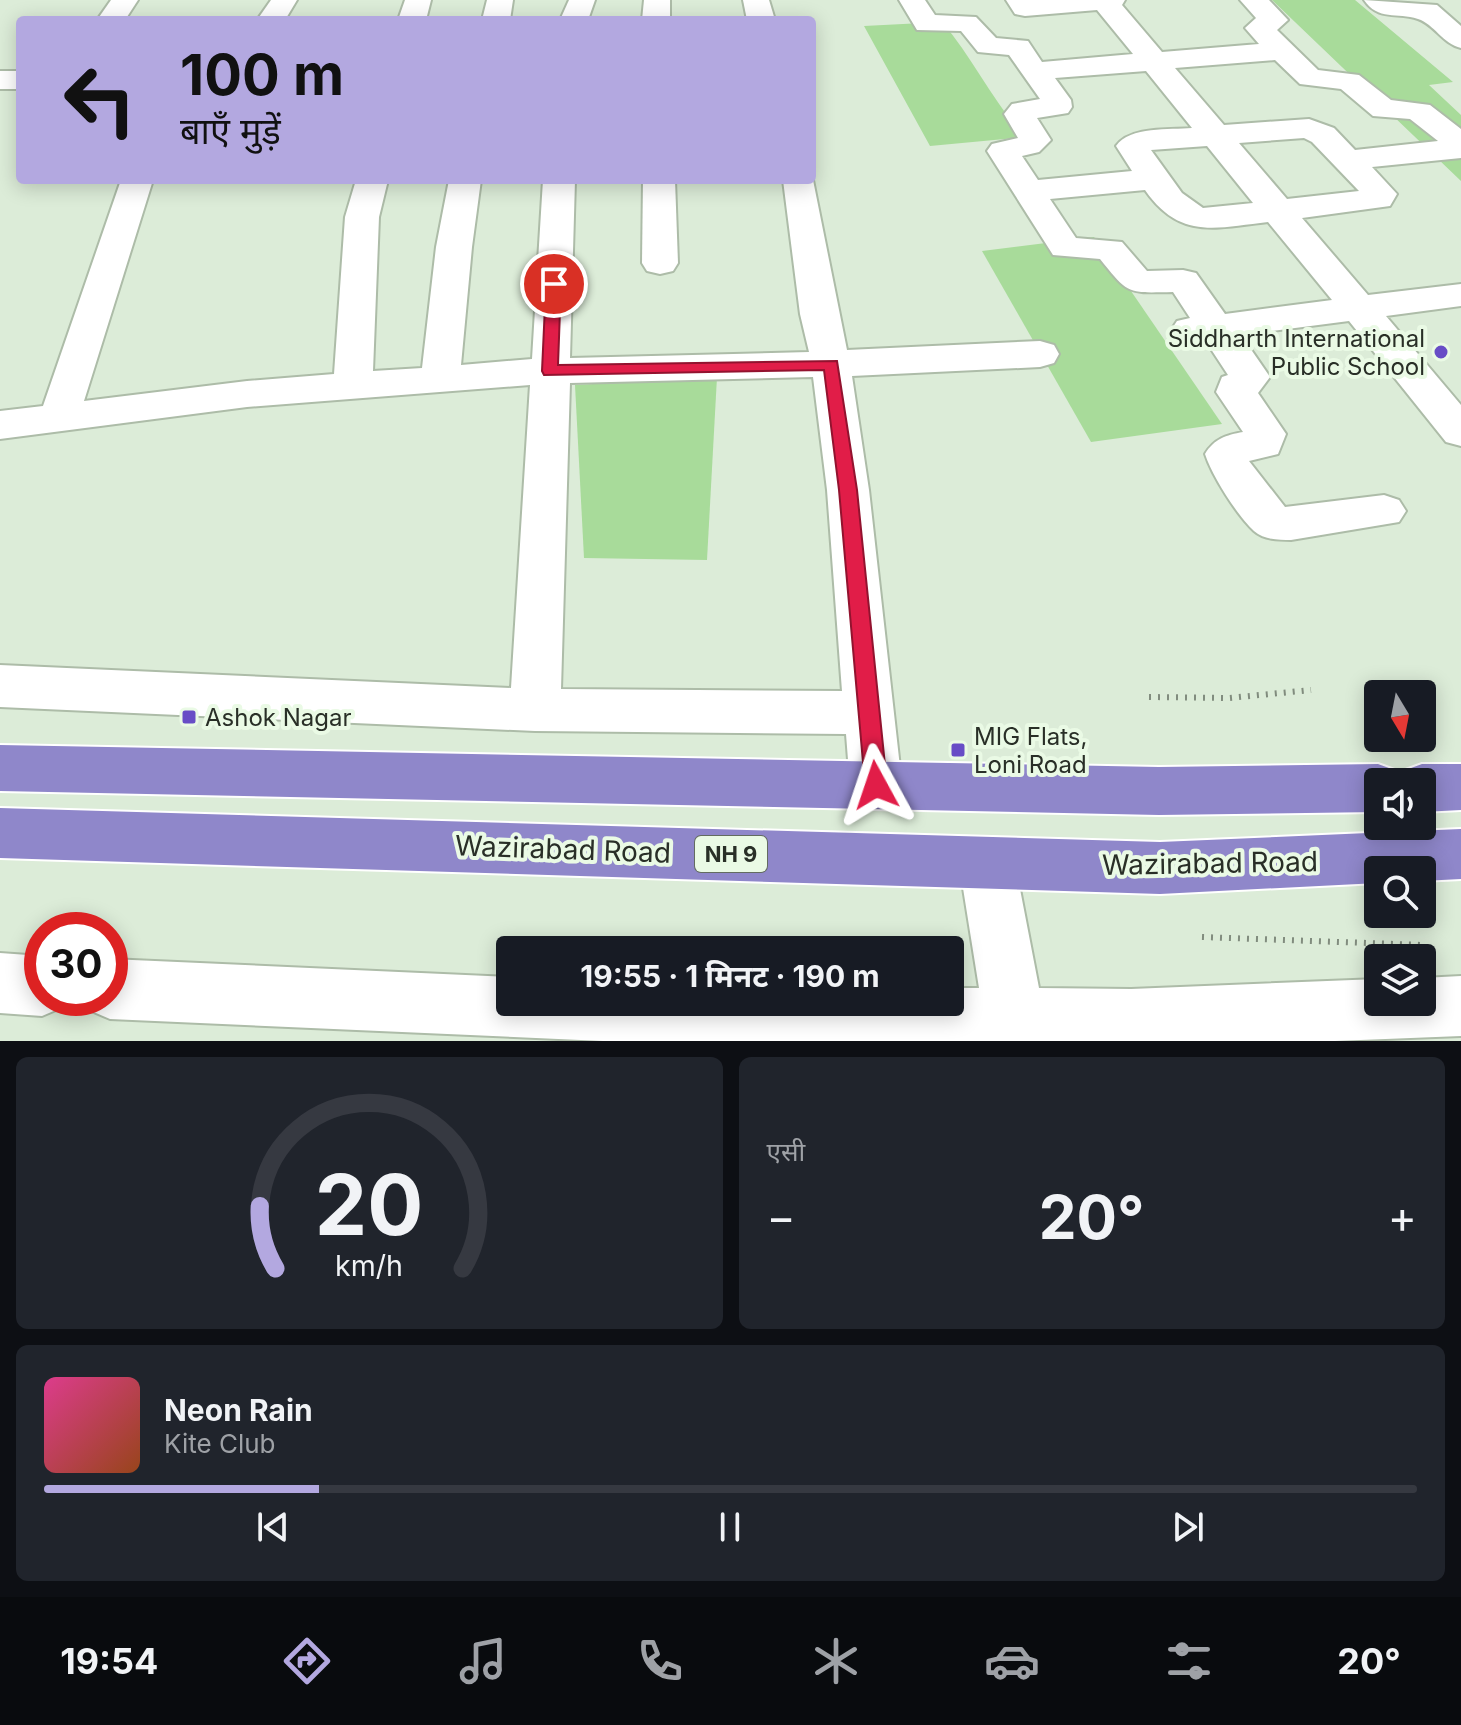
<!DOCTYPE html>
<html lang="hi">
<head>
<meta charset="utf-8">
<style>
  body { margin:0; font-family:Inter,"Noto Sans Devanagari",sans-serif; background:#20242c; color:#f1f3f6; height:100vh; display:flex; flex-direction:column; font-size:30px; white-space:nowrap }
  * { box-sizing:border-box; margin:0 }
  p { font-size:26px; color:#9ea1a6 }
  .icon { flex:none; width:44px; height:44px; fill:none; stroke:currentColor; stroke-width:2; stroke-linecap:round; stroke-linejoin:round }
  .map { position:relative; height:1041px; overflow:hidden }
  .panel { display:flex; flex-direction:column; gap:16px; padding:16px; background:#0d0f14; flex:1 }
  .panel>* { flex:none }
  .guide { position:absolute; left:16px; top:16px; width:800px; height:168px; border-radius:8px; box-shadow:0 4px 20px #0003; background:#b3a8e0; color:#111; overflow:hidden }
  .needle { width:52px; rotate:170deg }
  .fabs { position:absolute; left:1364px; top:680px; display:grid; gap:16px }
  .fabs a { display:grid; place-items:center; width:72px; height:72px; border-radius:8px; background:#171b24; box-shadow:0 4px 20px #0003; font-size:40px }
  .speed { position:absolute; left:24px; top:912px; display:flex; gap:16px; font-size:40px; font-weight:700; text-align:center }
  .speed>* { display:grid; place-content:center; width:104px; height:104px; border-radius:50%; background:#171b24; box-shadow:0 4px 20px #0003; line-height:1 }
  .speed .limit { border:12px solid #d22; background:#fff; color:#111 }
  .pin { position:absolute; display:grid; place-items:center; width:68px; height:68px; color:#fff; margin:-34px; border:4px solid #fff; border-radius:50%; box-shadow:0 2px 8px #0007 }
  .me { position:absolute; width:88px; margin:-44px; rotate:355deg; stroke-linejoin:round; filter:drop-shadow(0 0 6px #0008) }
  .turn { display:flex; align-items:center; gap:28px; height:168px; padding:0 32px; font-size:36px }
  .turn .icon { width:104px; height:104px; stroke-width:2.5 }
  .turn b { display:block; font-size:56px; line-height:68px }
  .big { font-size:60px; font-weight:700; line-height:1.1 }
  .panel .card { flex:1; display:flex; flex-direction:column; justify-content:center; gap:12px; min-width:0; padding:0 28px; border-radius:12px; background:#20242c }
  .panel .dial { align-items:center; gap:0 }
  .dial svg { height:208px; overflow:visible; fill:none; stroke:#363941; stroke-width:7; stroke-linecap:round; text-anchor:middle }
  .dial text { fill:#f1f3f6; stroke:none }
  .song { display:flex; align-items:center; gap:24px }
  .cover { width:96px; height:96px; border-radius:12px; background:linear-gradient(135deg,hsl(330 70% 55%),hsl(20 70% 35%)) }
  .played { height:8px; border-radius:4px; background:linear-gradient(90deg,#b3a8e0 20%,#363941 20%) }
  .keys { display:flex; justify-content:space-around; direction:ltr }
  .heat { display:flex; justify-content:space-between; align-items:center; font-size:44px; direction:ltr }
  .panel .tiles { flex:1; display:grid; gap:16px; grid-template-columns:1fr 1fr }
  .card:last-child { grid-column:span 2 }
  .trip { position:absolute; left:496px; top:936px; width:468px; height:80px; border-radius:8px; background:#171b24; box-shadow:0 4px 20px #0003; font-weight:700; line-height:80px; text-align:center }
  .menu { display:flex; height:128px; justify-content:space-around; align-items:center; background:#090b0e; color:#9ea1a6 }
  .menu .icon { width:56px; height:56px }
  .menu .selected { color:#b3a8e0 }
  .menu b { font-size:36px; color:#f1f3f6 }
  .map>svg:first-child { display:block }
</style>
</head>
<body>
<div class="map">
<svg width="1461" height="1041" viewBox="0 0 1461 1041">
  <rect width="100%" height="100%" fill="#dcecd8"/>
  <!-- green -->
  <g fill="#a8db9a">
    <path d="M1272,0H1355L1453,82L1429,85L1461,115V181Z"/>
    <path d="M942,22C973,58 993,102 1025,137L930,146L864,26Z"/>
    <path d="M1094,237L1222,424L1091,442L982,251Z"/>
    <path d="M717,377L707,560L584,558L575,385Z"/>
  </g>
  <g fill="none" stroke-linecap="round" stroke-linejoin="round">
    <!-- minor casing -->
    <g stroke="#adbca8" stroke-width="4">
      <g id="minor">
        <path d="M111,0H138L125,20H97Z"/>
        <path d="M271,0H297L285,20H257Z"/>
        <path d="M405,0H431L426,20H398Z"/>
        <path d="M487,0H513L510,20H482Z"/>
        <path d="M569,0H595L588,20H560Z"/>
        <path d="M644,0H670V20H642Z"/>
        <path d="M743,0H769L775,20H747Z"/>
        <path d="M899,0H925L935,15L976,17L996,38L1028,41L1042,62L1133,54L1097,10L1025,16L1015,14L1006,0H1125L1122,5L1162,52L1259,44L1245,28L1256,18L1240,0H1269L1288,20L1277,30L1318,70L1359,75L1391,100L1430,105L1461,129V158L1372,167L1397,194L1390,206L1302,218L1368,295L1461,284V306L1386,316L1461,405V446L1446,442L1349,321L1241,335L1270,377L1258,393L1286,434L1278,454L1249,461L1285,507L1384,495L1399,500L1406,511L1399,522L1291,540C1279,540 1264,540 1254,531C1237,515 1212,476 1205,454C1214,439 1226,435 1243,432L1216,392L1222,377L1228,375L1205,340L1190,342L1177,339L1171,330L1177,321L1190,318L1173,292C1127,293 1129,295 1100,259L1053,255L987,151L992,144L1018,138L1004,114L1012,104L1040,99L1009,55L978,52L961,31L917,30ZM1275,60L1300,84L1341,89L1373,116L1410,119L1438,141L1355,150L1334,128L1309,119L1224,125L1175,68ZM1146,71L1192,128C1170,130 1130,126 1116,146L1132,171L1038,180L1022,156L1039,152L1051,140L1037,118L1068,113L1072,107L1071,100L1055,78ZM1304,138L1312,142L1359,191L1287,199L1239,143ZM1207,146L1253,203L1203,208L1182,193L1151,150ZM1145,190C1180,240 1215,228 1268,222L1332,300L1225,314L1196,273L1183,270L1147,271L1122,242L1076,238L1050,199Z"/>
        <path d="M1364,0L1437,5L1461,26V48C1443,44 1434,24 1418,19C1397,12 1378,21 1364,0Z"/>
        <rect x="0" y="71" width="20" height="18"/>
        <path d="M812,175L847,350L1040,341L1054,345L1059,354L1054,363L1040,367L852,376L869,490L902,785L895,802L876,808L857,802L850,785L846,734L535,731L0,707V665L511,688L530,385L247,407L0,439V411L43,406L121,180H153L84,401L247,381L334,374L345,217L356,180H388L379,217L373,371L422,368L436,247L449,180H481L472,247L461,365L532,359L543,180H575L570,358L809,352L800,314L783,180H812ZM813,377L827,490L842,691L561,689L570,383Z"/>
        <path d="M643,180H675L678,263L673,271L660,274L647,271L642,263Z"/>
        <path d="M987,837L1007,845L1015,863L1039,988L1131,989L1378,979V1002H1422V978L1461,976V1036L1335,1041H603L110,1019L89,1010L84,998H110V959L510,977V1002H950V988H979L959,863L967,845Z"/>
        <path d="M0,953L42,956V998H67L63,1007L42,1016L0,1013Z"/>
      </g>
    </g>
    <!-- highway casing -->
    <g stroke="#fff" stroke-width="4">
      <g id="highway">
        <path d="M0,745L1159,767L1378,764L1397,771L1400,779L1403,771L1422,764H1461V810L1422,812V782H1378V812L1159,815L0,791Z"/>
        <path d="M0,808L1160,842L1461,829V879L1422,881V870H1378V883L1160,894L0,858Z"/>
      </g>
    </g>
    <!-- path -->
    <g stroke="#818c7e" stroke-width="6" stroke-dasharray="2 7" stroke-linecap="butt">
      <path d="M1149,697L1229,698L1311,690"/>
      <path d="M1202,937L1423,945"/>
    </g>
    <!-- minor -->
    <use href="#minor" fill="#fff" fill-rule="evenodd"/>
    <!-- highway -->
    <use href="#highway" fill="#8f87ca" fill-rule="evenodd"/>
  </g>
  <!-- route -->
  <path fill="#e11d48" stroke="#92132f" stroke-width="2" d="M554,279L561,284L558,365L837,361L857,490L887,785L884,792L876,795L868,792L865,785L839,490L824,370L544,375L542,371L546,284Z"/>
  <!-- markers -->
  <g fill="#684dc6" stroke="#eafae5" stroke-width="3">
    <circle cx="1441" cy="352" r="8"/>
    <rect x="181" y="709" width="16" height="16" rx="4"/>
    <rect x="950" y="742" width="16" height="16" rx="4"/>
  </g>
  <g text-anchor="middle" dominant-baseline="central" stroke-width="8" stroke-linejoin="round" paint-order="stroke">
    <!-- shield labels -->
    <rect fill="#eafae5" stroke="#636c60" stroke-width="2" x="695" y="836" width="72" height="36" rx="6"/>
    <g font-size="22" font-weight="bold" fill="#292f27">
      <text x="731" y="854">NH 9</text>
    </g>
    <!-- poi labels -->
    <g font-size="24" fill="#292f27" stroke="#eafae5" text-anchor="start">
      <text x="1425" y="338" text-anchor="end">Siddharth International<tspan x="1425" dy="28">Public School</tspan></text>
      <text x="205" y="717">Ashok Nagar</text>
      <text x="974" y="736">MIG Flats,<tspan x="974" dy="28">Loni Road</tspan></text>
    </g>
    <!-- near-street labels -->
    <g font-size="28" fill="#292f27" stroke="#eafae5">
      <text transform="translate(563 849) rotate(2)">Wazirabad Road</text>
      <text transform="translate(1210 863) rotate(-1)">Wazirabad Road</text>
    </g>
  </g>
</svg>
<div class="fabs">
<a><svg class="needle" viewBox="-14 -14 28 28"><path d="M0-13l5 13h-10z" fill="#e53935"/><path d="M0 13l5-13h-10z" fill="#9ea1a6"/></svg></a>
<a><svg class="icon" aria-label="sound" viewBox="0 0 24 24"><path d="M4 9h4l5-4v14l-5-4H4zM17 9q2 3 0 6"/></svg></a>
<a><svg class="icon" aria-label="search" viewBox="0 0 24 24"><circle cx="10" cy="10" r="6"/><path d="M15 15l6 6"/></svg></a>
<a><svg class="icon" aria-label="layers" viewBox="0 0 24 24"><path d="M12 4l9 5-9 5-9-5zM3 14l9 5 9-5"/></svg></a>
</div>
<div class="speed"><div class="limit">30</div></div>
<div class="pin" style="left:554px;top:284px;background:#d93025"><svg class="icon" aria-label="arrive" viewBox="0 0 24 24"><path d="M6 21V4h12l-3 4 3 4H6"/></svg></div>
<svg class="me" style="left:876px;top:785px" viewBox="-20 -20 40 40"><path d="M0-17L14 15 0 8-14 15z" fill="#e11d48" stroke="#fff" stroke-width="4"/></svg>
<div class="trip">19:55 · 1 मिनट · 190 m</div>
<div class="guide">
<div class="turn"><svg class="icon" aria-label="left" viewBox="0 0 24 24"><path d="M17 20v-9H6M10 6l-5 5 5 5"/></svg><div><b>100 m</b>बाएँ मुड़ें</div></div>
</div>
</div>
<section class="panel">
<div class="tiles">
<div class="card dial"><svg viewBox="0 0 100 80">
<path d="M14 69A42 42 0 1 1 86 69"/>
<path d="M14 69A42 42 0 0 1 8 45" stroke="#b3a8e0"/>
<text x="50" y="56" font-size="32" font-weight="700">20</text>
<text x="50" y="72" font-size="11">km/h</text>
</svg></div>
<div class="card"><p>एसी</p>
<div class="heat"><a>−</a><b class="big">20°</b><a>+</a></div>
</div>
<div class="card">
<div class="song"><i class="cover"></i><div><b>Neon Rain</b><p>Kite Club</p></div></div>
<div class="played"></div>
<div class="keys"><svg class="icon" aria-label="previous" viewBox="0 0 24 24"><path d="M18 5L8 12l10 7zM5 5v14"/></svg><svg class="icon" aria-label="pause" viewBox="0 0 24 24"><path d="M8 5v14M16 5v14"/></svg><svg class="icon" aria-label="next" viewBox="0 0 24 24"><path d="M6 5l10 7-10 7zM19 5v14"/></svg></div>
</div>
</div>
</section>
<nav class="menu">
<b>19:54</b>
<svg class="icon selected" aria-label="directions" viewBox="0 0 24 24"><path d="M12 3l9 9-9 9-9-9zM9 14v-3h6M13 9l2 2-2 2"/></svg>
<svg class="icon" aria-label="music" viewBox="0 0 24 24"><path d="M9 18V5l10-2v13"/><circle cx="6" cy="18" r="3"/><circle cx="16" cy="16" r="3"/></svg>
<svg class="icon" aria-label="phone" viewBox="0 0 24 24"><path d="M5 4h4l2 5-3 2q2 4 5 5l2-3 5 2v4C11 20 4 13 5 4z"/></svg>
<svg class="icon" aria-label="climate" viewBox="0 0 24 24"><path d="M12 3v18M4 7l16 10M4 17L20 7"/></svg>
<svg class="icon" aria-label="car" viewBox="0 0 24 24"><path d="M5 17H2v-5l4-1 3-4h7l3 4 3 1v5h-3M9 17h6M6 11h13"/><circle cx="7" cy="17" r="2"/><circle cx="17" cy="17" r="2"/></svg>
<svg class="icon" aria-label="filters" viewBox="0 0 24 24"><path d="M4 7h16M4 17h16"/><circle cx="9" cy="7" r="2"/><circle cx="15" cy="17" r="2"/></svg>
<b>20°</b>
</nav>
</body>
</html>
